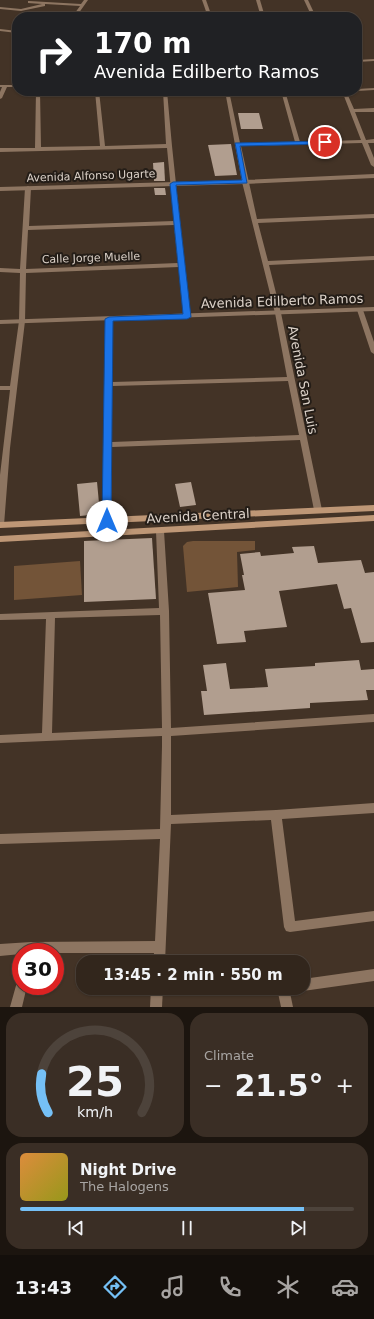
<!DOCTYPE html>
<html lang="en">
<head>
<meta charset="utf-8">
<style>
  body { margin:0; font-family:"DejaVu Sans",sans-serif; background:#3a2e25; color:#f1f3f6; height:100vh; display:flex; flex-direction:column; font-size:15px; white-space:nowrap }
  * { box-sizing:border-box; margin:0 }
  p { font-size:13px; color:#a8a5a3 }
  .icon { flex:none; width:22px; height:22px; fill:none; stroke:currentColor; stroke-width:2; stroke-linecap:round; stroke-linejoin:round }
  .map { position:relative; height:1007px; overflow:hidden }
  .side { display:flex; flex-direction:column; gap:6px; padding:6px; background:#1c150f; flex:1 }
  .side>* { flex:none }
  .banner { position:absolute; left:12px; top:12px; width:350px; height:84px; border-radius:16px; box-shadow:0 1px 3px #0004,0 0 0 1px #4d433b; background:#202124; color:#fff; overflow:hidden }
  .speed { position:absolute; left:12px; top:943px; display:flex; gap:8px; font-size:20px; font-weight:700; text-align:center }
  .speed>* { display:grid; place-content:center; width:52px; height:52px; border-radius:50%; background:#32261c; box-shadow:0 1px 3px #0004,0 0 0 1px #4d433b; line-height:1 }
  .speed .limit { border:6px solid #d22; background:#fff; color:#111 }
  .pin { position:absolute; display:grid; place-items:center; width:34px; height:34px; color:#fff; margin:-17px; border:2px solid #fff; border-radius:50%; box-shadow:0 1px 4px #0007 }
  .me { position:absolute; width:44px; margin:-22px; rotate:0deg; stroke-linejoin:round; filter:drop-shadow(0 0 3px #0008) }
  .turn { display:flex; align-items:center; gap:14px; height:84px; padding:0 16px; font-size:18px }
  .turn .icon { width:52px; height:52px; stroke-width:2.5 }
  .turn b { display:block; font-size:28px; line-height:34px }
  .big { font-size:30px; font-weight:800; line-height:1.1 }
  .side .tile { flex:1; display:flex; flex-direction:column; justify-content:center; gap:6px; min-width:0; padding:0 14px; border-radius:16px; background:#3a2e25 }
  .side .dial { align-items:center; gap:0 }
  .dial svg { height:104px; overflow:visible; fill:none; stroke:#4d433b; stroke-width:7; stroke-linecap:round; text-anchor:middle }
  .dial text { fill:#f1f3f6; stroke:none }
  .song { display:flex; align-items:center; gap:12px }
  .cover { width:48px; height:48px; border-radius:6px; background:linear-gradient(135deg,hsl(30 70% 55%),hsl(60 70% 35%)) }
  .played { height:4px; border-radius:2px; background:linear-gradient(90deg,#75c0f6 85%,#4d433b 85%) }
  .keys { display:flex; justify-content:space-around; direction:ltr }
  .heat { display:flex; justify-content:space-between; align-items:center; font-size:22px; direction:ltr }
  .side .tiles { flex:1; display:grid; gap:6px; grid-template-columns:1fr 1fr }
  .tile:last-child { grid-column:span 2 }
  .trip { position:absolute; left:76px; top:955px; width:234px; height:40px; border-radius:16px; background:#32261c; box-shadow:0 1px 3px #0004,0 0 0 1px #4d433b; font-weight:800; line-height:40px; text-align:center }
  .tab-bar { display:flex; height:64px; justify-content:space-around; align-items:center; background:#140f0b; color:#a8a5a3 }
  .tab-bar .icon { width:28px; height:28px }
  .tab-bar .current { color:#75c0f6 }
  .tab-bar b { font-size:18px; color:#f1f3f6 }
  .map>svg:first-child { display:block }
</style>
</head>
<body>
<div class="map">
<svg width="374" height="1007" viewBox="0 0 374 1007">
  <rect width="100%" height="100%" fill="#433326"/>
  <!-- green -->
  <g fill="#735438">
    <path d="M193,541H255V550L237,552L238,587L187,592L183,546L187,542Z"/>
    <path d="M80,561L82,595L14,600V566Z"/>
  </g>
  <!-- building -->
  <g fill="#b19e8f">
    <path d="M238,113H259L263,129H241Z"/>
    <path d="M231,144L237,175L215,176L208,145Z"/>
    <path d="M164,162L165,181H154L153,163Z"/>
    <path d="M154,188H165L166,195H155Z"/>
    <path d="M97,482L100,514L80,516L77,484Z"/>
    <path d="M191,482L196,505L180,507L175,484Z"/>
    <path d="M152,538L156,599L84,602V541Z"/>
    <path d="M314,546L318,563L361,560L365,573L374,572V642L361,643L351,608L344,609L337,584L279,591L287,627L244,631L246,642L217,644L208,593L245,590L242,575H244L240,554L260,552L261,556L294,553L292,547Z"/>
    <path d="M359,660L361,670L374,669V690H366L368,700L310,703V708L204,715L201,691H207L203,665L226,663L230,689L268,687L265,669L315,666V663Z"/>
  </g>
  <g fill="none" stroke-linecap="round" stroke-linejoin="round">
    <!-- minor -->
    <g fill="#8d7561" fill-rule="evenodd">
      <path d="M84,0H88L76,17H72L80,6L45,4V6L21,11L0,9V7L21,9L42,4L28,3V1H29L81,4Z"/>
      <path d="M202,0H206L212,17H208Z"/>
      <path d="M256,0H260L265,17H261Z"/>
      <path d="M304,0H308L316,17H312Z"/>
      <path d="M0,29L17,31V33L0,31Z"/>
      <path d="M374,59V61L357,62V60Z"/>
      <path d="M0,85H17V87H7L2,98L0,99V92L2,87H0Z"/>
      <path d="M374,88V90L357,91H355H357V89Z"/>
      <path d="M36,91H40L41,147L100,146L95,91H99L105,146L166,144L163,91H167L172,146L190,317L187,319L184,317L179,267L26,273L25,321L10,448L4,525L0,528V475L10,390H0V386H10L19,321L20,273L0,272V268L20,269L25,188L28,186L31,188L29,226L174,221L167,148L0,152V148H35ZM174,225L178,263L26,269L28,230Z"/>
      <path d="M225,91H229L240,143L295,142L281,91H285L300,142L361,140L342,91H346L354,109L374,108V112H355L366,140L374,139V143H368L374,158V167L371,165L362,143L241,146L257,219L374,214V218L258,223L268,261L374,256V260L269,265L281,313L322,510L318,513L314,510L300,440L112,447L111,521L107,524L103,521L107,318L109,317L112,319V382L287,377L275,313L242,182ZM288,381L299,435L112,442V386Z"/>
      <path d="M360,308L363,310L374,342V354L371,352L357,310Z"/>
      <path d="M160,528L164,531L169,611L171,728L374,714V722L171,736V815L276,810L374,803V813L282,819L295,921L374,911V921L290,932L286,931L284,927L271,820L171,824L165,962H153L154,953H55V952H21V954L0,956V944L31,942L155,941L160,839L0,844V834L160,829L162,746V736L0,743V735L42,733L46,619L0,620V614L159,608L156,531ZM160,615L162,728L52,733L55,618Z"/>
      <path d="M374,969V981L303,991L298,988H303V979Z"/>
      <path d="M21,980V986H27L22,1007H10L17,982Z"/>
      <path d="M151,988H163L162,1007H150Z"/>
      <path d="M277,988H289L293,1007H281Z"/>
    </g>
    <!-- tertiary -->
    <g fill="#8d7561" fill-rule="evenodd">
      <path d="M374,174V178L245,184L0,191V187L245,180Z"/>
      <path d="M374,307V311L0,324V320Z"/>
    </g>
    <!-- secondary -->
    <g fill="#be9776" fill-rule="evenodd">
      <path d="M374,505V511L0,528V522Z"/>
      <path d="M374,515V521L0,542V536Z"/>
    </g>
  </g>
  <!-- route -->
  <path fill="#1a73e8" stroke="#114b97" d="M325,141H327V144L240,146L247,183L176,185L191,317L187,319L113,321L111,521L107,524L103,523L102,521L105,319L109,317L183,314L170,184L173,182L242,180L235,143Z"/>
  <g text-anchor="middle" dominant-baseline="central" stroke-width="4" stroke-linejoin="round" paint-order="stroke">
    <!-- far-street labels -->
    <g font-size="11" fill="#dcd2c9" stroke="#241d17">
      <text transform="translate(91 176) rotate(-2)">Avenida Alfonso Ugarte</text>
      <text transform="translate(91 258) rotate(-2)">Calle Jorge Muelle</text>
    </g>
    <!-- street labels -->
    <g font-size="13" fill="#dcd2c9" stroke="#241d17">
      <text transform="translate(282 301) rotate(-2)">Avenida Edilberto Ramos</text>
      <text transform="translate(303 380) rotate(79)">Avenida San Luis</text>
      <text transform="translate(198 516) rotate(-3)">Avenida Central</text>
    </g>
  </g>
</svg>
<div class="speed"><div class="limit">30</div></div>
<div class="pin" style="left:325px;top:142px;background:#d93025"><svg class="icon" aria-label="arrive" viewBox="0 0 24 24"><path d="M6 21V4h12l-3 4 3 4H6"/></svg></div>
<svg class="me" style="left:107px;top:521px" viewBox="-20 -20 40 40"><circle r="19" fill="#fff"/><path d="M0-13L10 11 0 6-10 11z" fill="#1a73e8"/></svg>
<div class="trip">13:45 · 2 min · 550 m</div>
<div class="banner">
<div class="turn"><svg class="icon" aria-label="right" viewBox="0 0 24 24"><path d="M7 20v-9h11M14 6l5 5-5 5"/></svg><div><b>170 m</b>Avenida Edilberto Ramos</div></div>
</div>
</div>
<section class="side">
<div class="tiles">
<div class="tile dial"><svg viewBox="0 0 100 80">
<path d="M14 69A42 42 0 1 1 86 69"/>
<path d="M14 69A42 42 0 0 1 9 39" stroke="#75c0f6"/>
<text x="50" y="56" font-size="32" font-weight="700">25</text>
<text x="50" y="72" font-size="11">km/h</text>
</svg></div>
<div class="tile"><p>Climate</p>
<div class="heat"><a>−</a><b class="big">21.5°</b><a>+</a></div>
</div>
<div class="tile">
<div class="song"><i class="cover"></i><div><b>Night Drive</b><p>The Halogens</p></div></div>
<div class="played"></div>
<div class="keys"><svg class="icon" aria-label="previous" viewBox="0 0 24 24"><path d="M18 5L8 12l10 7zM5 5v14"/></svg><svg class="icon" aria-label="pause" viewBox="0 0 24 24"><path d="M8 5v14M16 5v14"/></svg><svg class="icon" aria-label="next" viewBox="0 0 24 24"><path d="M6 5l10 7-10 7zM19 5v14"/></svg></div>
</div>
</div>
</section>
<nav class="tab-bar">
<b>13:43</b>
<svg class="icon current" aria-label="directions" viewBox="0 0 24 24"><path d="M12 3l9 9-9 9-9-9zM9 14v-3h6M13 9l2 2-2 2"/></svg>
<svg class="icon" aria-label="music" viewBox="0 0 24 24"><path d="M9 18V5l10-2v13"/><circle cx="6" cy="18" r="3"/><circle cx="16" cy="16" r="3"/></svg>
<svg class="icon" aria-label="phone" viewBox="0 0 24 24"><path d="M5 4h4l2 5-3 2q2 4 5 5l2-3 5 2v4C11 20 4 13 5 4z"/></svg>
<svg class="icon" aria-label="climate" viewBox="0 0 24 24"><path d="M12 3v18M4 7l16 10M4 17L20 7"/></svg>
<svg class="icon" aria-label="car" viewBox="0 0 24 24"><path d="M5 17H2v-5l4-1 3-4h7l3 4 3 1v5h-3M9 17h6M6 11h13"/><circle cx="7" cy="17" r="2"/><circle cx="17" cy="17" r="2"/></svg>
</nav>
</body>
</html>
